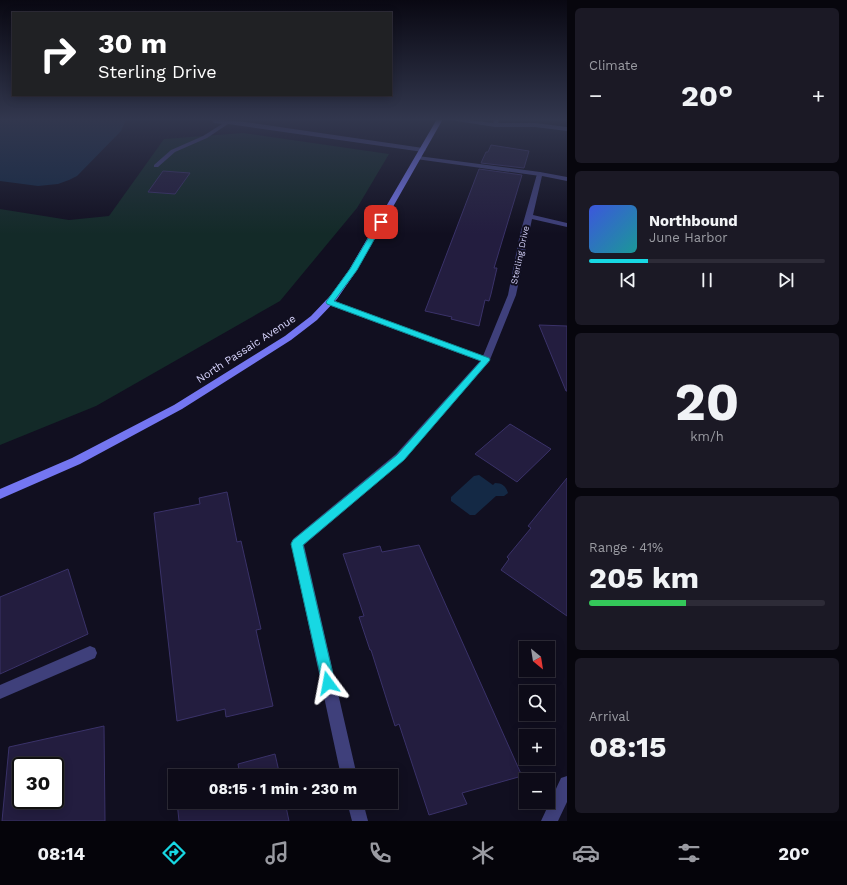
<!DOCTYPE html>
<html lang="en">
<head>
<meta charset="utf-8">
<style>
  body { margin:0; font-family:"Work Sans",sans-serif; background:#1b1925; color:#f1f3f6; height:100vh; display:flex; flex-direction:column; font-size:15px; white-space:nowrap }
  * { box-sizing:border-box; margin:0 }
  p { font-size:13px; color:#9a9ba2 }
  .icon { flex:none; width:22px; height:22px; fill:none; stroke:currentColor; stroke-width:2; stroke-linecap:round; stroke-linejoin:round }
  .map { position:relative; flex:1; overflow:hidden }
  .side { display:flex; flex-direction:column; gap:8px; padding:8px; background:#07060d; width:280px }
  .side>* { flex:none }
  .hud { position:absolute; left:12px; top:12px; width:380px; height:84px; border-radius:0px; box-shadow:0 2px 10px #0003,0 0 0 1px #2d2b37; background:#202124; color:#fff; overflow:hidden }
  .needle { width:26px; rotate:150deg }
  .fabs { position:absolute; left:519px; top:641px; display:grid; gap:8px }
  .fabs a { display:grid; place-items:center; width:36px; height:36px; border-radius:0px; background:#0d0b18; box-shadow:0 2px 10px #0003,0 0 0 1px #2d2b37; font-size:20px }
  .speed { position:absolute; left:12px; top:757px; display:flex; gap:8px; font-size:20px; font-weight:700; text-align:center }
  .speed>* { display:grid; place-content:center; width:52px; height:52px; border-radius:50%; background:#0d0b18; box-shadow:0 2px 10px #0003,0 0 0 1px #2d2b37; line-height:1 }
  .speed .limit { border:2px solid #111; border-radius:6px; background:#fff; color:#111 }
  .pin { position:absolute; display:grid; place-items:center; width:34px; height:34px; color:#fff; margin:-17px; border-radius:8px; box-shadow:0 2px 6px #0006 }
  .me { position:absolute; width:44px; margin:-22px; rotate:347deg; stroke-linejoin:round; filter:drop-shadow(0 0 3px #0008) }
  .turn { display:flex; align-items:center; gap:14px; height:84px; padding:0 20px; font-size:18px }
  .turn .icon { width:52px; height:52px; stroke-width:2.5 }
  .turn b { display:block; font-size:28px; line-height:34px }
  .big { font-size:30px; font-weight:700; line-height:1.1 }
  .side .card { flex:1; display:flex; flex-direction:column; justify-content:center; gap:6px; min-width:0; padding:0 14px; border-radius:6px; background:#1b1925 }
  .side .dial { align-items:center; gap:0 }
  .dial b { font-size:52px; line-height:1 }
  .song { display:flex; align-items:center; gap:12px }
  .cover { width:48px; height:48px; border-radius:6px; background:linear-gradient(135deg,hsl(230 70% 55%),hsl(180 70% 35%)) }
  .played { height:4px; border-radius:2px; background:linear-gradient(90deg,#17d8e3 25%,#2d2b37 25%) }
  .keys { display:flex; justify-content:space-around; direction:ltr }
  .heat { display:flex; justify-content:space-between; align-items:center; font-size:22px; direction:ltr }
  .charge { height:6px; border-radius:3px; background:linear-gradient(90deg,#34c759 41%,#2d2b37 0) }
  .trip { position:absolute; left:168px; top:769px; width:230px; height:40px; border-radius:0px; background:#0d0b18; box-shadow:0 2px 10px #0003,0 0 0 1px #2d2b37; font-weight:700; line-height:40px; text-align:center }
  .dock { display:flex; height:64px; justify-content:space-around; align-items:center; background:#05040a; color:#9a9ba2 }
  .dock .icon { width:28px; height:28px }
  .dock .selected { color:#17d8e3 }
  .dock b { font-size:18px; color:#f1f3f6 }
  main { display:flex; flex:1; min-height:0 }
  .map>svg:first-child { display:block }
</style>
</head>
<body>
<main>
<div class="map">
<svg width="567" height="821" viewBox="0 0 567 821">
  <rect width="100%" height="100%" fill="#110f20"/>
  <!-- green -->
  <path fill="#132a28" d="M243,133L389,154L357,208L280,301L96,406L0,445V209L69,220L109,216L164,139Z"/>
  <!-- water -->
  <g fill="#142945">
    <path d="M0,119H125L126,120L121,131L77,176L69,180L58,184L38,186L0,181Z"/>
    <path d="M479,475L493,485L495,483C502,483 506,486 508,493L504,496H496L475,515H470L451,501V497L474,476Z"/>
  </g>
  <!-- building -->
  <g fill="#231d3f" stroke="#3a3269" fill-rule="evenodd">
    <path d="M491,145L529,151L524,168L481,163L486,152H488Z"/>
    <path d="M479,169L522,175L494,268H497L491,294L489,301L485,300L479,326L451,319L452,317L425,311Z"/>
    <path d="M163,171L190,173L175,194L148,192Z"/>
    <path d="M539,325L567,326V391H566Z"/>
    <path d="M510,424L551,449L517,482L475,454Z"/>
    <path d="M567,478V616L501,570L509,559L507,557L531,528L528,526Z"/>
    <path d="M227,492L237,542L241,541L261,629L256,630L273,706L226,717L225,709L177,721L154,513L200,504L199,498Z"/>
    <path d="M419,545L522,776L462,793L467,804L429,815L399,724L395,726L371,650H370L359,617L364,616L343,554L380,546L382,552Z"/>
    <path d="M68,569L88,634L0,674V597Z"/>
    <path d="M104,726L105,821H2L9,747ZM21,766H55V800H21Z"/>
    <path d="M275,754L280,776H239H240L238,764Z"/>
    <path d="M177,802H285L289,821H179Z"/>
  </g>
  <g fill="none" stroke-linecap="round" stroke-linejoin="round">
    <!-- lane -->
    <g fill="#3f407b" fill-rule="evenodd">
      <path d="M211,119L245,122L423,148L426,150L423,152L228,124L207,138L175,152L158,167H154V165L171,150L203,136L222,124L214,123Z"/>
      <path d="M444,119H460L493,123L495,119H499L498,123H535L567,127V131L535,127H495Z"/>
      <path d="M418,156L540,172L543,174L540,176L416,159L415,158Z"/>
      <path d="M90,646L95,648L97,653L95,658L0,699V685Z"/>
    </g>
    <!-- street -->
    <g fill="#3f407b" fill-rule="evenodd">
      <path d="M540,172L567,177V181L542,176L533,215L567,223V227L532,219L516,295L489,362L404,460L304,545L357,776H341L291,543L293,539L396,454L480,361L326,304L325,302L326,300H332L483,356L508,295L520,234L537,174Z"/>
      <path d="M567,776V802L558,821H541L561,778Z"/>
      <path d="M347,802H363L368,821H352Z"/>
    </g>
    <!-- secondary -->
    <path fill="#7476f1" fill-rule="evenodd" d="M437,119H443L357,270L337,299L317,320L291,340L182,409L80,464L0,499V489L72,458L174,405L285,336L311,316L331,295L349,270Z"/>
  </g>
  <!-- sky -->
  <linearGradient id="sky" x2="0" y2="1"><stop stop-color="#090812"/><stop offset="0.51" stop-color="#32374e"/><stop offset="1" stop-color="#32374e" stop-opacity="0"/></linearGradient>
  <rect width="567" height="234" fill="url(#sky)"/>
  <!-- route -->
  <path fill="#17d8e3" stroke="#0f8c94" d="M379,220L384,222L357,270L334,301L489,358L490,360L404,460L303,545L335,683L333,688L328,690L324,688L322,683L291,544L293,540L397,455L481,361L327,304L326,302L350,269Z"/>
  <g text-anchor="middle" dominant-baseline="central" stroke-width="4" stroke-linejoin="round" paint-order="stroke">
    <!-- far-street labels -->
    <g font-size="9" fill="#d6d3fb" stroke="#110f20">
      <text transform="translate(520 255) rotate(-78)">Sterling Drive</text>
    </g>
    <!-- street labels -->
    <g font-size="11" fill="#d6d3fb" stroke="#110f20">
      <text transform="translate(246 349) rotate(-33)">North Passaic Avenue</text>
    </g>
  </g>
</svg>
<div class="fabs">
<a><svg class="needle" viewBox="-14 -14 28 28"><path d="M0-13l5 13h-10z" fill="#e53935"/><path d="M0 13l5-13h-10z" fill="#9a9ba2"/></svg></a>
<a><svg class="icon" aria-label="search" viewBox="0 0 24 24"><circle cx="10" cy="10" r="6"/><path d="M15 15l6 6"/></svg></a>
<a>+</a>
<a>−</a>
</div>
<div class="speed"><div class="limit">30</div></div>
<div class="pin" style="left:381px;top:222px;background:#d93025"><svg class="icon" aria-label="arrive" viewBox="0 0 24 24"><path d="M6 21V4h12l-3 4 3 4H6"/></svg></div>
<svg class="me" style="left:328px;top:683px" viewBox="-20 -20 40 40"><path d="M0-17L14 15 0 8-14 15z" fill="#17d8e3" stroke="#fff" stroke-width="4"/></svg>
<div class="trip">08:15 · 1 min · 230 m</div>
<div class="hud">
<div class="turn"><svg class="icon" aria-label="right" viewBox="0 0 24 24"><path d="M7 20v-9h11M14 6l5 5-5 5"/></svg><div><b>30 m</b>Sterling Drive</div></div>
</div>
</div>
<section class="side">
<div class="card"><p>Climate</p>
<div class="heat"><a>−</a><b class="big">20°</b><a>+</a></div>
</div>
<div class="card">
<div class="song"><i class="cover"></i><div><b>Northbound</b><p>June Harbor</p></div></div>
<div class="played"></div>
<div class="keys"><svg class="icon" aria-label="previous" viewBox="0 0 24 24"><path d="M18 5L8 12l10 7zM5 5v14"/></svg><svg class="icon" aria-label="pause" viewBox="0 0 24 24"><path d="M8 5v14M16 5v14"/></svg><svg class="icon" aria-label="next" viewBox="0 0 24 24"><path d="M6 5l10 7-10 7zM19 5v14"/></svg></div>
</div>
<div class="card dial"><b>20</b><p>km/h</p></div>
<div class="card"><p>Range · 41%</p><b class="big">205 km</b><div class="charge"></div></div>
<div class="card"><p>Arrival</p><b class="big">08:15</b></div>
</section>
</main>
<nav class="dock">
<b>08:14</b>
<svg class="icon selected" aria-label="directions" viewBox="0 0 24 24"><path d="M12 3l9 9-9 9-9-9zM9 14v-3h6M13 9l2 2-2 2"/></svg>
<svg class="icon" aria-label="music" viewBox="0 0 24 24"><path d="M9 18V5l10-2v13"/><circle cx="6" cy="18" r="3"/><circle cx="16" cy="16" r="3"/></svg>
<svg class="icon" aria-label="phone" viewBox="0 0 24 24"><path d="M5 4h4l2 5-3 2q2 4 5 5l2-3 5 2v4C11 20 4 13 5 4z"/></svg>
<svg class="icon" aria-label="climate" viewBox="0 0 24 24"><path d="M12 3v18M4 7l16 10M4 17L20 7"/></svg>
<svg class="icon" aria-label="car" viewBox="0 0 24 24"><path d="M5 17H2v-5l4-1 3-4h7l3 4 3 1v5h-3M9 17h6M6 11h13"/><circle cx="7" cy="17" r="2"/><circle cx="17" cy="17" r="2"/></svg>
<svg class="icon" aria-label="filters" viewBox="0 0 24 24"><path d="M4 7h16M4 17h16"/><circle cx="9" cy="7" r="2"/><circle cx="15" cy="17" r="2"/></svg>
<b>20°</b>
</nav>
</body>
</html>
